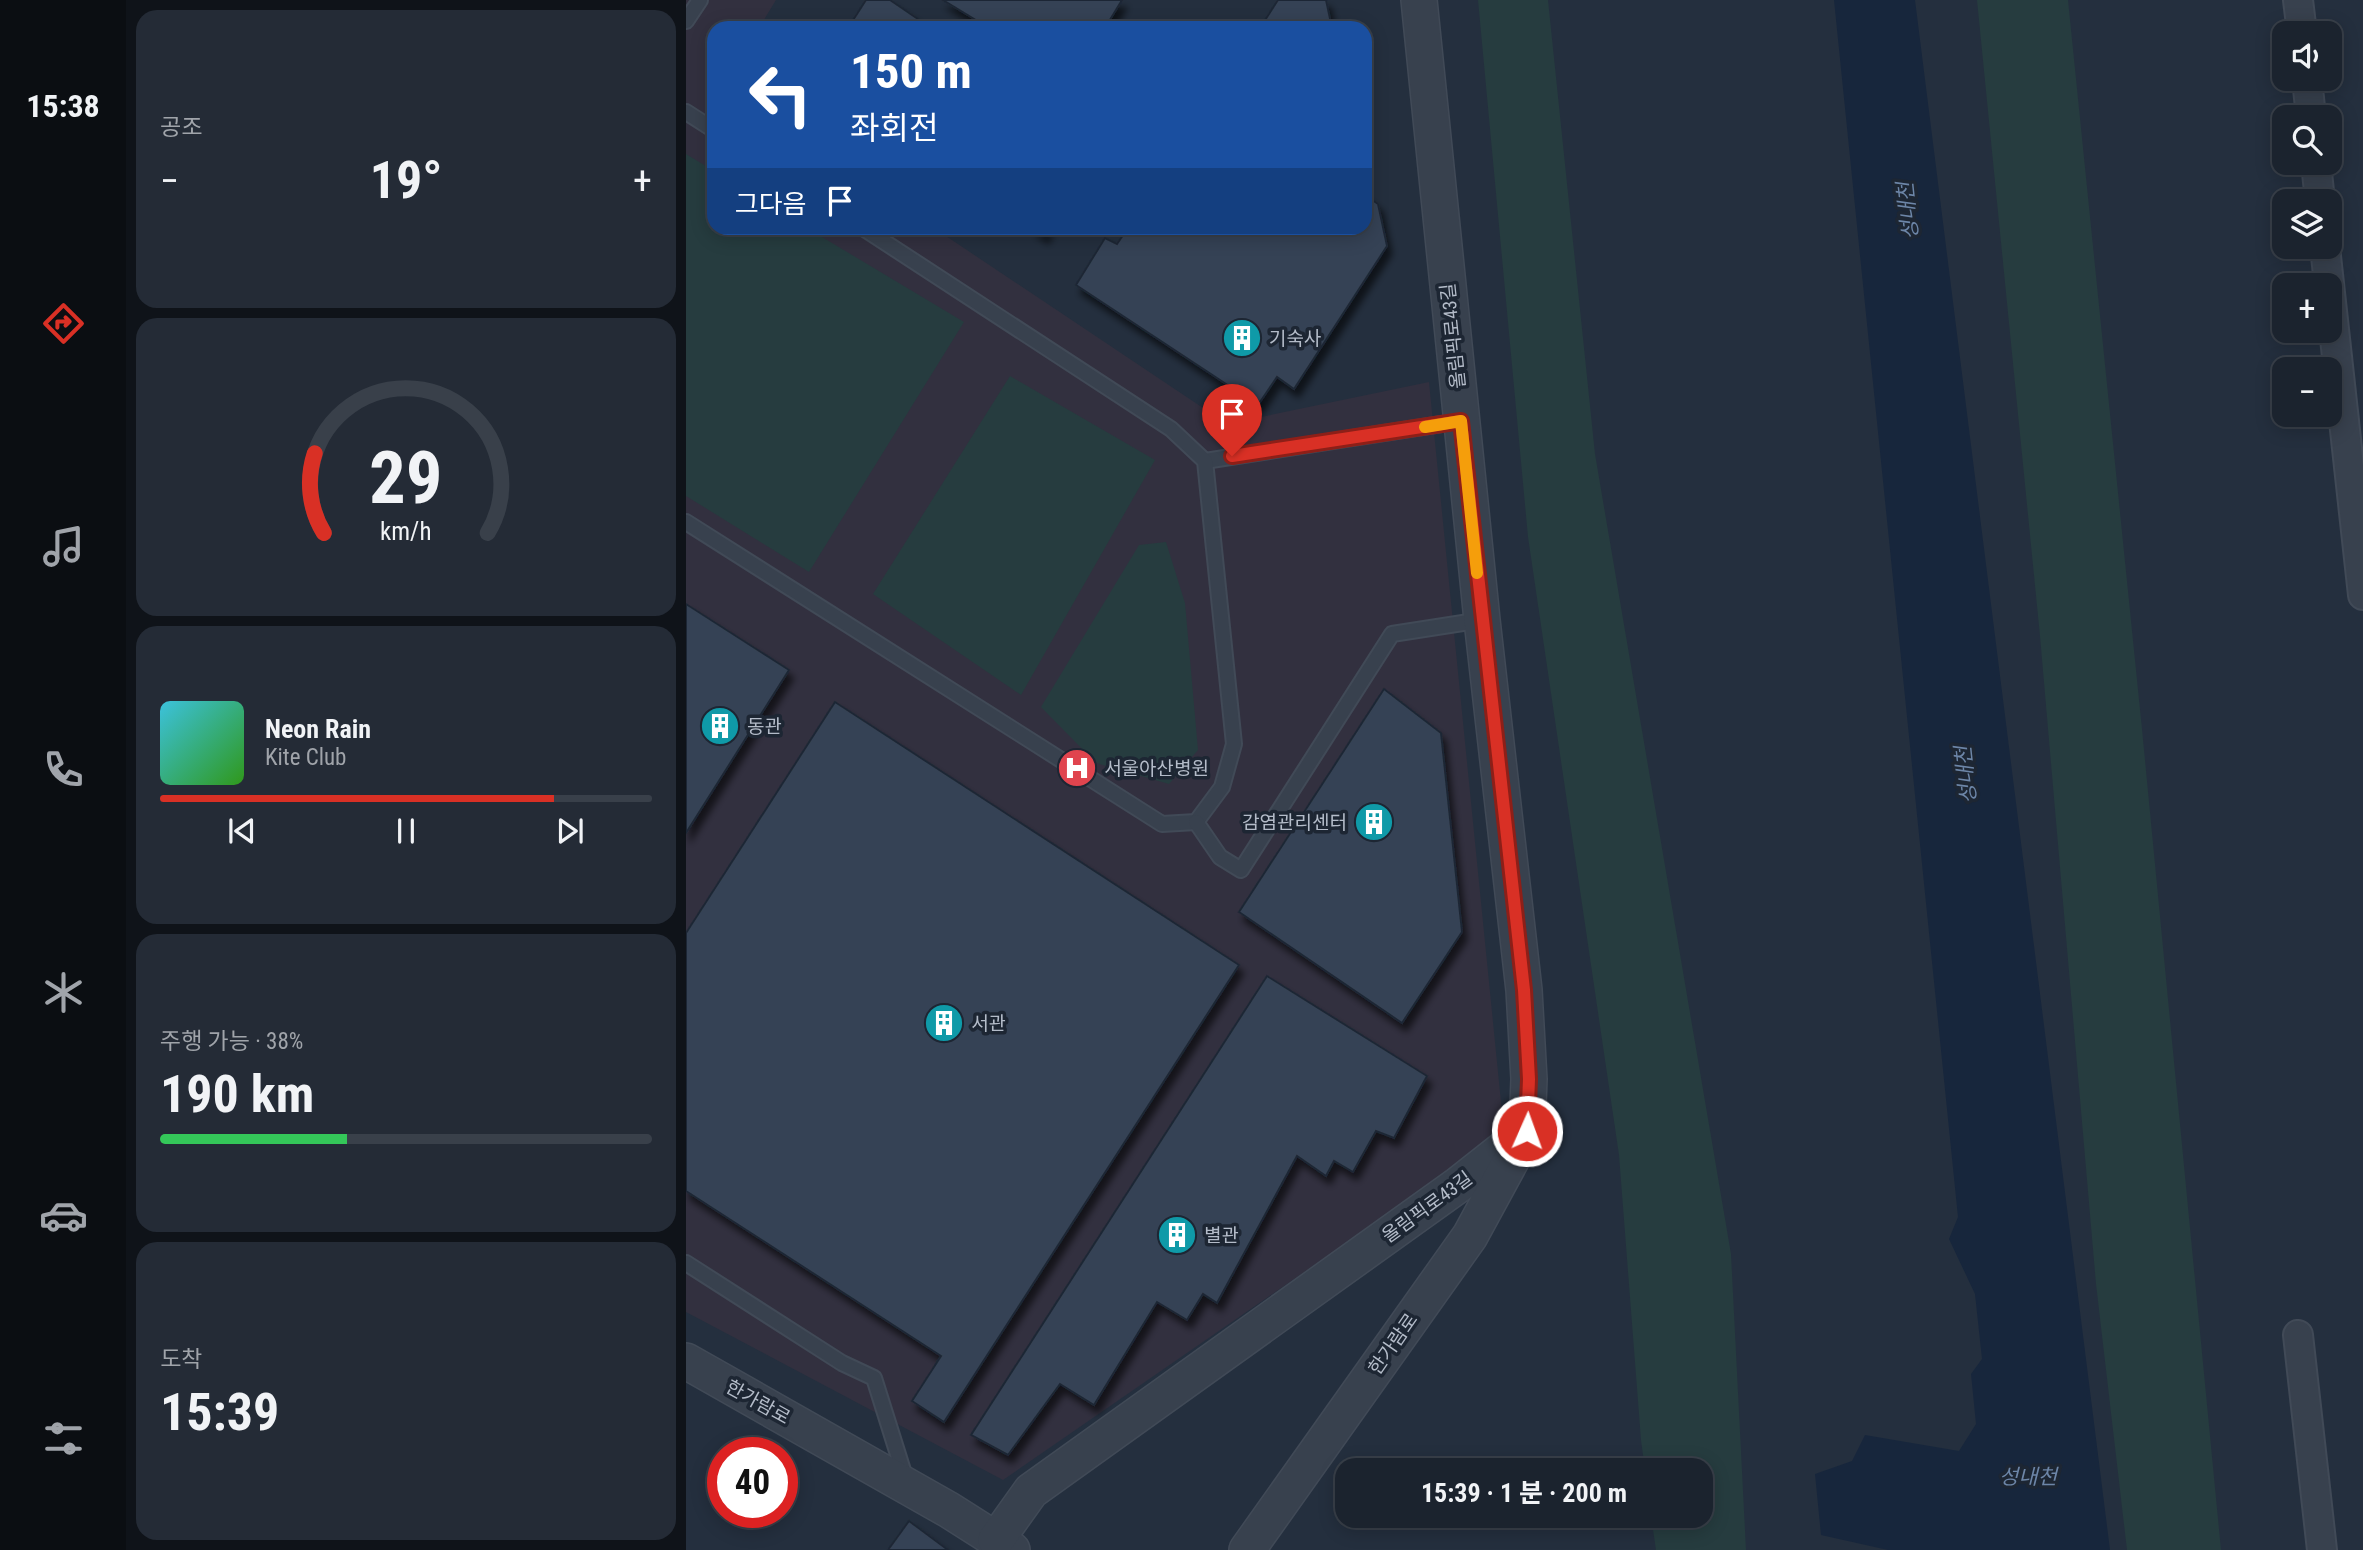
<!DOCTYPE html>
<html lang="ko">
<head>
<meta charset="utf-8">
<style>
  body { margin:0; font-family:"Roboto Condensed","Noto Sans KR",sans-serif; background:#242b36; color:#f1f3f6; height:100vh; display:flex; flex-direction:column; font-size:26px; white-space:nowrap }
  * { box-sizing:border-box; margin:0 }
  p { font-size:23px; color:#a0a4aa }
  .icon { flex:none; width:38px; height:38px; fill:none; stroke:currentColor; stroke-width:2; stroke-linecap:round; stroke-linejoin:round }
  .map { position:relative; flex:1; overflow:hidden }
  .side { display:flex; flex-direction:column; gap:10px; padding:10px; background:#0f1319; width:560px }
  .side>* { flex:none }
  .banner { position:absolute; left:21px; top:21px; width:665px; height:214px; border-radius:21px; box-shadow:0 4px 18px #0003,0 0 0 2px #39404a; background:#1a4fa0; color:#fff; overflow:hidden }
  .controls { position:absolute; left:1586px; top:21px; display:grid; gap:14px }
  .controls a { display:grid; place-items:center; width:70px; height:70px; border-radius:14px; background:#1b232e; box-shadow:0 4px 18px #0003,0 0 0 2px #39404a; font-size:35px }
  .speed { position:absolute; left:21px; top:1437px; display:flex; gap:14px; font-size:35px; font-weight:700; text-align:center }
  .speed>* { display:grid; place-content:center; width:91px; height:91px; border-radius:50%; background:#1b232e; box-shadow:0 4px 18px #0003,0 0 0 2px #39404a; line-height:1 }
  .speed .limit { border:10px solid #d22; background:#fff; color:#111 }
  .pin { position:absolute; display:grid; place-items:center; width:60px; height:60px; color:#fff; margin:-72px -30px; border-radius:50% 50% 50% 0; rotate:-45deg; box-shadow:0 0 7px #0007 }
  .pin .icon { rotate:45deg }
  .me { position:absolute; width:77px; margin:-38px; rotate:2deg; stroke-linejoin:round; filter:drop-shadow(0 0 5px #0008) }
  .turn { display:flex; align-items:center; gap:24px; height:147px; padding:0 28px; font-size:32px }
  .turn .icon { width:91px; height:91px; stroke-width:2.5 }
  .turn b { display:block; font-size:49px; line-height:60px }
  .then { display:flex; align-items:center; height:66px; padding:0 28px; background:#0003; gap:14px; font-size:26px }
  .big { font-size:52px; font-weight:700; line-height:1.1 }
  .side .card { flex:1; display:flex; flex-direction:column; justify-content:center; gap:10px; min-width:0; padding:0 24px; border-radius:21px; background:#242b36 }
  .side .dial { align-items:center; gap:0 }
  .dial svg { height:182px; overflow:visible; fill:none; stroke:#39404a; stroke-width:7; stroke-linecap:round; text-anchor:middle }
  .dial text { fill:#f1f3f6; stroke:none }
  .song { display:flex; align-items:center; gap:21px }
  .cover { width:84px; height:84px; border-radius:10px; background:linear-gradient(135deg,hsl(190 70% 55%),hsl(110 70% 35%)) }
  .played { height:7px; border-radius:4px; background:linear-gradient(90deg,#d93025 80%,#39404a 80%) }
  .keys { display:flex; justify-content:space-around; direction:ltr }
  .heat { display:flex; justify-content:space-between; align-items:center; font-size:38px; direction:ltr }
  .charge { height:10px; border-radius:5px; background:linear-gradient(90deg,#34c759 38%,#39404a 0) }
  .trip { position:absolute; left:649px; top:1458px; width:378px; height:70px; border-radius:21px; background:#1b232e; box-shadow:0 4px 18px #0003,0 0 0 2px #39404a; font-weight:700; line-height:70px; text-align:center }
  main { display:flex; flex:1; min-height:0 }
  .menu { display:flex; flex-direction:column; width:126px; justify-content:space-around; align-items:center; background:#0b0e12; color:#a0a4aa }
  .menu .icon { width:49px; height:49px }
  .menu .on { color:#d93025 }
  .menu b { font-size:32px; color:#f1f3f6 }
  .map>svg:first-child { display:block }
</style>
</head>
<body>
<main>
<nav class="menu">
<b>15:38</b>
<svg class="icon on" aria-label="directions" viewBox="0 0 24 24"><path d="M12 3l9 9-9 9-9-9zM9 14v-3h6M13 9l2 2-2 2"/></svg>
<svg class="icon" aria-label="music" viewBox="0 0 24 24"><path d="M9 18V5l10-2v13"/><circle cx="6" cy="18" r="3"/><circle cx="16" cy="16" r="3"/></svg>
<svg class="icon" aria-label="phone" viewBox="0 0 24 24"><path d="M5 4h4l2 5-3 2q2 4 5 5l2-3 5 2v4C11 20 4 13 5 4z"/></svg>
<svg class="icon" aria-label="climate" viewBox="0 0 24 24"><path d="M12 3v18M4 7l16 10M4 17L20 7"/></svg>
<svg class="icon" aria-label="car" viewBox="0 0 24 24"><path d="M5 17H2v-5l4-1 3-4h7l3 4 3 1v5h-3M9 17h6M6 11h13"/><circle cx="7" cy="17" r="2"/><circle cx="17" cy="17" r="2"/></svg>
<svg class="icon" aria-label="filters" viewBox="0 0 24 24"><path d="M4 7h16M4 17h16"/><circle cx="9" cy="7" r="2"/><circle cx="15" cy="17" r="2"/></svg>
</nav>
<section class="side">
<div class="card"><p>공조</p>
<div class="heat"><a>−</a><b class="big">19°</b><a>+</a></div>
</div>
<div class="card dial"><svg viewBox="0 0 100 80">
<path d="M14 69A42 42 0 1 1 86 69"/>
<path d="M14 69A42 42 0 0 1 10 34" stroke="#d93025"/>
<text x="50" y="56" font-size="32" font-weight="700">29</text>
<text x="50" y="72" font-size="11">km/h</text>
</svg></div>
<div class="card">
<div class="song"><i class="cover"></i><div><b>Neon Rain</b><p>Kite Club</p></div></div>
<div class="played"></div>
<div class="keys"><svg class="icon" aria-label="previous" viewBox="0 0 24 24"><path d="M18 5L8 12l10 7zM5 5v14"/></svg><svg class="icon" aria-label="pause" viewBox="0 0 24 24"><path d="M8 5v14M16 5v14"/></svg><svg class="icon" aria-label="next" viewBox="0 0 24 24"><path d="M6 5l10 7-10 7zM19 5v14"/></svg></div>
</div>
<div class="card"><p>주행 가능 · 38%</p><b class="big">190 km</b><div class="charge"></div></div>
<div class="card"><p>도착</p><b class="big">15:39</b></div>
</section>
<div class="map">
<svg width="1677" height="1550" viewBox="0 0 1677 1550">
  <defs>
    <filter id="shadow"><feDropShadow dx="4.5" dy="8" stdDeviation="3.5" flood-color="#0009"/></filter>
  </defs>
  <rect width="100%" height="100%" fill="#242f3e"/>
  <!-- medical -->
  <path fill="#32303f" d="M0,0H90L73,28H28V228H248L541,424L743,382L816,1112L798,1148L317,1480L0,1312Z"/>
  <!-- green -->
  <g fill="#263c3f">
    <path d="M792,0H862L909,454L1045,1254L1060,1550H970L965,1516H1015V1470H959L955,1440L933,1155L842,537Z"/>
    <path d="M1291,0H1382L1456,729L1535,1550H1441L1410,1284L1354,636Z"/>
    <path d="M0,154L28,171V228H121L278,322L123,572L0,496Z"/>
    <path d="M324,376L469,460L335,695L187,594Z"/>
    <path d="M480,542L499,603L512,750L483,784L410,763L355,707L453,545Z"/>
  </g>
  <!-- water -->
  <path fill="#17263c" d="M1148,0H1229L1424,1550H1202L1135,1535L1129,1474L1166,1461L1179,1435L1273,1451L1290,1424L1285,1374L1296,1359L1289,1294L1263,1239L1272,1217Z"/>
  <!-- building -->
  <g fill="#364354" stroke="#1f2835" stroke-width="2" filter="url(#shadow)">
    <path d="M180,0H204L245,28H162Z"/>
    <path d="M257,0H436L419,28H303Z"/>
    <path d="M592,0H640L646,28H574Z"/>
    <path d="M679,195L692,204L701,246L608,389L591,377L572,405L390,285L419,238L431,244L442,228H679Z"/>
    <path d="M347,228H362L358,235Z"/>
    <path d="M0,604L103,670L0,833Z"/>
    <path d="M698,689L755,733L776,932L716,1023L553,912Z"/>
    <path d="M149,702L553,965L258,1422L226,1401L255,1356L0,1191V933Z"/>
    <path d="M581,976L741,1076L708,1138L690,1131L667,1172L648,1161L640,1176L611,1156L531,1303L517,1294L501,1320L471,1302L408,1405L374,1384L322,1455L285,1435Z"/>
    <path d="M223,1521L262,1550H202Z"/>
  </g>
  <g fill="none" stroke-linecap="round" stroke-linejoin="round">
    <!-- service casing -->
    <g stroke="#414a57" stroke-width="18">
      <g id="service">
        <path d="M0,21L14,0"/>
        <path d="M0,112L28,130"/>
        <path d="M519,461L775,421"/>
        <path d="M0,522L476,824L510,822L536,787L548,744L519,461L485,429L177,228"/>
        <path d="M510,822L534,857L555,870L706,634L796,620"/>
        <path d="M0,1263L156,1363L188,1378L220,1480"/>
      </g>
    </g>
    <!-- minor casing -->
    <g stroke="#414a57" stroke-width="32">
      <g id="minor">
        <path d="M1612,0L1616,33"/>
        <path d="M1621,79L1625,117"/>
        <path d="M1630,163L1634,201"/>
        <path d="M1639,247L1677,595"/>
        <path d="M1612,1335L1636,1550"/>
      </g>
    </g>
    <!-- tertiary casing -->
    <g stroke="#414a57" stroke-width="38">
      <g id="tertiary">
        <path d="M0,1361L263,1510L326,1550"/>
        <path d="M310,1540L345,1491L772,1185L829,1140"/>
        <path d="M561,1550L784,1236L841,1131L843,1079L838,990L796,620L733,0"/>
      </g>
    </g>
    <!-- service -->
    <use href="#service" stroke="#38414e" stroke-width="14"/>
    <!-- minor -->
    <use href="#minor" stroke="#38414e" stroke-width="28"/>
    <!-- tertiary -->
    <use href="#tertiary" stroke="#38414e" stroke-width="35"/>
  </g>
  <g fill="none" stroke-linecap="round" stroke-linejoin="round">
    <!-- route casing -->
    <g stroke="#8d1f18" stroke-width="18">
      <path id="route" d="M546,456L775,421L838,990L843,1079L841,1131"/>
    </g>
    <!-- route -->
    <use href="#route" stroke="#d93025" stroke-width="12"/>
    <!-- slow -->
    <path stroke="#f59e0b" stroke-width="12" d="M739,427L775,421L791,573"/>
  </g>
  <!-- icons -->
  <defs>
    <g id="building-disc" transform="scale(2.0125)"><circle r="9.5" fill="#0f9aa8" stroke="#1d2633"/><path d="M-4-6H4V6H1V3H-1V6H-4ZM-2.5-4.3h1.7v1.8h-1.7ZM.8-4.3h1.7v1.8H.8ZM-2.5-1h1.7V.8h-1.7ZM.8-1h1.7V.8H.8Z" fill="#fff"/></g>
    <g id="hospital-disc" transform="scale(2.0125)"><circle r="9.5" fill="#e0444e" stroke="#1d2633"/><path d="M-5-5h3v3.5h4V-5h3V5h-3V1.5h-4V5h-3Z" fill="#fff"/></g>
  </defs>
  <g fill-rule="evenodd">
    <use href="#building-disc" x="556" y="338"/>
    <use href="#building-disc" x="34" y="726"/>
    <use href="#hospital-disc" x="391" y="768"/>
    <use href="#building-disc" x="688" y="822"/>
    <use href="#building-disc" x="258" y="1023"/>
    <use href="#building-disc" x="491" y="1235"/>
  </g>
  <g text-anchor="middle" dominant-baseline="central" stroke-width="7" stroke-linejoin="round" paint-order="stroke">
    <!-- street labels -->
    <g font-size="19" fill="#b4bcc9" stroke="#1d2633">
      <text transform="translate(767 336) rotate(-96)">올림픽로43길</text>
      <text transform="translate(741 1207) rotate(-36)">올림픽로43길</text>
      <text transform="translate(707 1344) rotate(-55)">한가람로</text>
      <text transform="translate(72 1402) rotate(29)">한가람로</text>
    </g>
    <!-- poi labels -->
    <g font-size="19" fill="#b4bcc9" stroke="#1d2633" text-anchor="start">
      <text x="583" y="338">기숙사</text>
      <text x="61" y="726">동관</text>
      <text x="418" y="768">서울아산병원</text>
      <text x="661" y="822" text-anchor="end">감염관리센터</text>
      <text x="285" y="1023">서관</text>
      <text x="518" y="1235">별관</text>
    </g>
    <!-- water labels -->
    <g font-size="21" font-style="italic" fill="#6d86a8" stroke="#1d2633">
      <text transform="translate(1222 211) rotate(-96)">성내천</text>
      <text transform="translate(1280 775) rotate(-96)">성내천</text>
      <text x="1342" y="1477">성내천</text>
    </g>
  </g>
</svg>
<div class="controls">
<a><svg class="icon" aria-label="sound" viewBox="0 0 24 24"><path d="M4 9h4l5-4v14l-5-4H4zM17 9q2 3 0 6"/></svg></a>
<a><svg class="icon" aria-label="search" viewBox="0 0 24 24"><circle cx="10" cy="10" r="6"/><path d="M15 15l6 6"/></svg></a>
<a><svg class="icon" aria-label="layers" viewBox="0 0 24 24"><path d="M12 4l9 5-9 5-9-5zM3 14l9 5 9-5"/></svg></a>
<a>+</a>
<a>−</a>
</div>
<div class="speed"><div class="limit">40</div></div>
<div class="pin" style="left:546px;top:456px;background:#d93025"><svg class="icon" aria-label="arrive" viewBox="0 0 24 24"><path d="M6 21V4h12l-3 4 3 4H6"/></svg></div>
<svg class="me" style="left:841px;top:1131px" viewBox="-20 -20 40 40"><circle r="17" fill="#d93025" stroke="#fff" stroke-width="3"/><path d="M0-11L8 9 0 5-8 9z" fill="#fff"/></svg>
<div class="trip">15:39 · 1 분 · 200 m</div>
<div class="banner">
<div class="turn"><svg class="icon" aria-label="left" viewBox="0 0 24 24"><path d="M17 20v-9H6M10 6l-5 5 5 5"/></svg><div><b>150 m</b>좌회전</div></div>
<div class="then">그다음<svg class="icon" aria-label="arrive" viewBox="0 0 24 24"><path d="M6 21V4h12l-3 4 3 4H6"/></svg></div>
</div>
</div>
</main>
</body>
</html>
